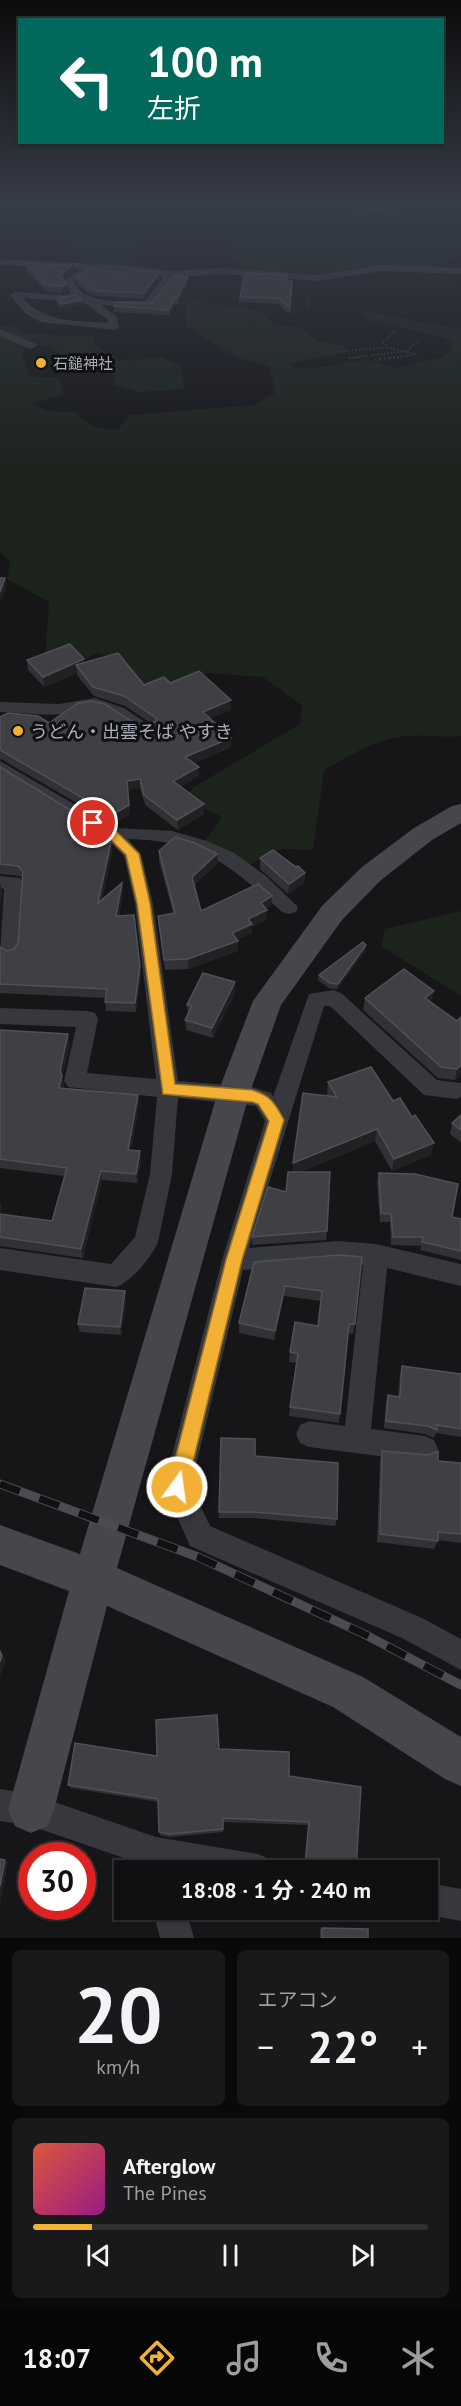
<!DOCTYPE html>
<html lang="ja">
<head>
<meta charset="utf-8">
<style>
  body { margin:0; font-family:"PT Sans","Noto Sans JP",sans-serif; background:#19191b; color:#f1f3f6; height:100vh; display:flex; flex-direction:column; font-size:22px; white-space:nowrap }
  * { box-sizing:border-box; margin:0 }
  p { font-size:20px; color:#9c9d9f }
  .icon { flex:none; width:33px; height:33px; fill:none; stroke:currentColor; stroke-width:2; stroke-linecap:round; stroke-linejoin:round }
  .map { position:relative; height:1938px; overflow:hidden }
  .details { display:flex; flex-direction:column; gap:12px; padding:12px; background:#09090a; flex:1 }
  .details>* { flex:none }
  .hud { position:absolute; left:18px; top:18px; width:426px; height:126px; border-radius:0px; box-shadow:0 2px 4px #0004,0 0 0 2px #303032; background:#00695c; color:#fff; overflow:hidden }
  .speed { position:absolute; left:18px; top:1842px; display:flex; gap:12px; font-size:30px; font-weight:700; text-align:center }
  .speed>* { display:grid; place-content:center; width:78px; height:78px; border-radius:50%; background:#101012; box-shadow:0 2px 4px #0004,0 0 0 2px #303032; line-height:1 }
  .speed .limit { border:9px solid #d22; background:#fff; color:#111 }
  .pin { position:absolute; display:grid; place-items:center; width:51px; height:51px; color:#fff; margin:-26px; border:3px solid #fff; border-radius:50%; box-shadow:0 2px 6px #0007 }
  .me { position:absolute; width:66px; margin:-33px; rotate:14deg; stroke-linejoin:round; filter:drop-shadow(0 0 4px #0008) }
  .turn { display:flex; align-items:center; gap:21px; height:126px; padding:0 30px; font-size:27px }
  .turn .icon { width:78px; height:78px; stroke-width:2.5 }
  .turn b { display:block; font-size:42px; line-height:51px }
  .big { font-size:45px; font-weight:700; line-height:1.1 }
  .details .widget { flex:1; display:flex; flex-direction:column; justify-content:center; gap:9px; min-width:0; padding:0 21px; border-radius:9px; background:#19191b }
  .details .dial { align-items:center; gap:0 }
  .dial b { font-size:78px; line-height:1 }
  .song { display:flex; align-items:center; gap:18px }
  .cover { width:72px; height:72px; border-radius:9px; background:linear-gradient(135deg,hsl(10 70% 55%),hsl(310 70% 35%)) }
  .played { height:6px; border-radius:3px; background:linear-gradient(90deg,#f2b134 15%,#303032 15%) }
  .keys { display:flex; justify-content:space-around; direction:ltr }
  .heat { display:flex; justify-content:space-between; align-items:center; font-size:33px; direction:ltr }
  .details .tiles { flex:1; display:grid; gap:12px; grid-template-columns:1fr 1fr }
  .widget:last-child { grid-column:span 2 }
  .trip { position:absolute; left:114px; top:1860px; width:324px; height:60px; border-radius:0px; background:#101012; box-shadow:0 2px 4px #0004,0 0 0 2px #303032; font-weight:700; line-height:60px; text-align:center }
  .tab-bar { display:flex; height:96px; justify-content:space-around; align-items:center; background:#060607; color:#9c9d9f }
  .tab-bar .icon { width:42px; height:42px }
  .tab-bar .selected { color:#f2b134 }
  .tab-bar b { font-size:27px; color:#f1f3f6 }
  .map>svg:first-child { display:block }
</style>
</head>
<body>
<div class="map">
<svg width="461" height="1938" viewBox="0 0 461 1938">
  <rect width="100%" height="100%" fill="#161618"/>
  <!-- green -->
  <g fill="#1c231d">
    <path d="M0,205H324C341,209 358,215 376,214C405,214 432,205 461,205V256L432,267H401L344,275L249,271L225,254L246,228L194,219L136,243L144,254L103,291L98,271L66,250L71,237L84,227L86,220L78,216L38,222L25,230L0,231Z"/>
    <path d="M194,301L260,311L275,325L299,327L318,342L342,344L348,352L290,363L293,368L322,367L366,360L397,368L444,357L450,352L453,345L445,338L371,321L356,312L364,311L461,329V736C442,738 423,734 405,736C375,739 350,756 324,770L313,850L281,849L242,869L199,849L222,817L183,799L194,787L300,724L302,706L263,677L209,673L158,686L138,685L129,674L130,663L97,653L80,662L45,658L49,602L7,579L10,562L0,552V326L14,324L22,333L96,337L94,345L122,361L161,357L181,366L184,389L138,392L113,384L116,376L103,370L58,366L63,357L52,346H24L23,356L29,377L60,378L63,395L32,404L49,411L76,412C86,426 101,430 118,429L130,415L254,405L275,393L270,366L238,358L186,327L185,303Z"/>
    <path d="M461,911V996L381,946L385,929Z"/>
  </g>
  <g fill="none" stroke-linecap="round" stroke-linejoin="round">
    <!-- path-far1 -->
    <g stroke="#3d3f44" stroke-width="1.5" stroke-dasharray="1.5 2" stroke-linecap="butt">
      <path d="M307,308L310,291"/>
      <path d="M387,345L382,343L395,331"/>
      <path d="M338,352L387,347L418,355"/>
      <path d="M349,358L407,351L421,338"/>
      <path d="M390,358L414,355"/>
    </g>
    <!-- path -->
    <g stroke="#3d3f44" stroke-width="2" stroke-dasharray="1.5 3" stroke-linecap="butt">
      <path d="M349,358L361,357"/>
      <path d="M375,360L402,357"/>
    </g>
    <!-- street -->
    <g fill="#37383d" fill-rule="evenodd">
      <path d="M0,259L133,266L170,271L222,268L319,275L382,265L461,268V274L382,271L319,281L222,274L173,277L152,306L101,305L116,316L119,327L114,330L41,322L26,314L10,295L15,292L63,295L70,293L64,281L81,269L0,265ZM92,270L164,276L145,301C122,300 86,306 74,282ZM76,297L107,319L108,323C76,320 46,324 23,298L63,301Z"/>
      <path d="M0,329L36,344L37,346L32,349L28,348L0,336Z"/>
      <path d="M95,698L124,708L155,729L147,734C128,729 111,709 93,708C83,708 71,712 61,714C41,716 20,712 0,712V702L59,704Z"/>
      <path d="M0,761L115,828L172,831L207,841L234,853L266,876L298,907L296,912L289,914L282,912C228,864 205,841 128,839L141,854L153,904L178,1081L252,1087L271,1093L273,1097L309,994L334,990L341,993L437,1080L461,1083V1097L456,1099L424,1095L330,1006H324L249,1248L338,1241L376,1244L461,1264V1286L387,1268L371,1429L425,1436L434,1440L438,1449L434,1458L425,1462L309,1447L300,1443L296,1434L300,1425L309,1421L345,1426L363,1265L338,1263L243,1270L191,1486L210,1526L422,1618L461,1639V1670L402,1638L190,1546L164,1487L222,1260L265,1121L256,1106L178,1098L172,1174L158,1242C151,1258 132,1281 116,1287L0,1270V1248L111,1264L135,1237L150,1174L157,1097L68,1087L64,1081L76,1027L0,1024V1008L88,1011L95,1013L98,1019L87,1073L156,1079L135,904L124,856L106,838L0,773Z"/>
      <path d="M0,876L20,878L23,883L18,951L15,956L8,958L0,954L4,889L0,888Z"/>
      <path d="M0,1789L31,1794L156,1837L258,1854L269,1859L274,1870L156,1869L31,1826L0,1821Z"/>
      <path d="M428,1883L461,1889V1921L428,1915L416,1911L428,1910Z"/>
      <path d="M153,1910H186L194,1938H160Z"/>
    </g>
    <!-- secondary -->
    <g fill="#45474d" fill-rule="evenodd">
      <path d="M344,205H412C401,214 355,214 344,205Z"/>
      <path d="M461,804V823L432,840L380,881L342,920L281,1005L249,1095L117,1568L363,1677L461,1737V1786L445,1779L333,1707L107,1606L54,1810L47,1826L31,1833L15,1826L8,1810L69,1591L0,1565V1525L80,1554L217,1095L253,1001L322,906L362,867L414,828L452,806Z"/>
    </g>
    <!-- rail casing -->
    <g stroke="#4a4c52" stroke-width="9">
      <path id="rail" d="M0,1484L198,1557L364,1634L461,1685"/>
    </g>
    <!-- rail -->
    <use href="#rail" stroke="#111113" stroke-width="7" stroke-dasharray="21" stroke-linecap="butt"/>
  </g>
  <!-- wall -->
  <g fill="#323236">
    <path d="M25,263L74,271L64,279L66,285L67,292L63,293L47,292L26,270Z"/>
    <path d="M77,277L160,278L144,299L96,296L88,293L77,283Z"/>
    <path d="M188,277V282L178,304H175L169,315L114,312V306L152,303Z"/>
    <path d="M286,281H292L290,314L278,304L239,302L240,297Z"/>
    <path d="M57,298L83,304L62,308L57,303Z"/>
    <path d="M27,660L85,663L144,685L170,683L231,710L210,718L231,747L194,763L199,767V776L180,787L204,814L178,830L145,805L140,788L128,790L130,814L113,824L1,759L0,760V717L49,723L131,721L148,726L152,724L125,706L94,696L77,675V673L44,687L28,670Z"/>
    <path d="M0,767L96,835L86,841L112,852L102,900L122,883L123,892L119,916L141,975L136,1012L106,1011L105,1002L106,998L0,993V947L7,951L14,949L18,943L23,879L20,876L0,874Z"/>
    <path d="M159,851L218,863L194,885L201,911L271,906L266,909V920L252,927V933L237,940L238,951L188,969L165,970L158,916L173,913L159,861Z"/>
    <path d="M260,858L305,873L304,883L288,894L260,869Z"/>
    <path d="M366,950L337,989L329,988L318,980L319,975Z"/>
    <path d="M235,982V993L213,1038L186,1030L185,1020L188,1015L187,1005Z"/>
    <path d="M365,998L431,1002L461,1074L455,1080L438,1078L363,1010Z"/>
    <path d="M0,1030L70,1044L62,1078L64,1085L63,1088L138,1095L139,1104L131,1150L141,1160L137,1183L102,1180L83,1258L0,1246V1214L52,1221L64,1176L0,1168Z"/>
    <path d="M328,1082L393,1101L431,1155L392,1171L375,1141L300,1172L327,1231L326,1240L252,1245V1237L286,1192L292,1172L328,1096L327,1095Z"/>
    <path d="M461,1115V1143L450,1134L452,1123Z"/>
    <path d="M379,1173L452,1217L461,1219V1260L420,1250L421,1246L391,1245L390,1222H380L377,1182Z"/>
    <path d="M339,1255L355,1324L353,1334L348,1333L339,1423L289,1416L296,1363L289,1362L290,1352L318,1326L321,1301L284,1296L274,1340L239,1333V1323L254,1262Z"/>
    <path d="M126,1300L121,1335L80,1332L78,1324Z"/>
    <path d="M402,1366L461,1374V1437L436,1433L434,1438L425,1434L384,1428L386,1403L388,1395L398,1397L400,1374Z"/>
    <path d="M382,1451L438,1461L461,1463V1543L438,1540L434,1549L377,1542L380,1460Z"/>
    <path d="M255,1456L337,1519L335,1526L253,1518H219V1512Z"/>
    <path d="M219,1749L289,1776L356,1870H315L304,1869L308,1825L223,1822V1832L170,1837L160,1835L159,1832L158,1802L71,1788L68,1785L157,1756Z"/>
    <path d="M322,1928L368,1938H320V1929Z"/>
  </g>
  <!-- shaded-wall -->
  <g fill="#212124">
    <path d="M73,264L74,271L62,280L61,274Z"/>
    <path d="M160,272V278L144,299V293Z"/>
    <path d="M188,277V282L178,304L177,298Z"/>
    <path d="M66,285L67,292L63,293L62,286Z"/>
    <path d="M175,298V304L169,315V310Z"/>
    <path d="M82,300L83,304L62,308V304Z"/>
    <path d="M5,578L7,586L0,603V592Z"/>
    <path d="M84,659L85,669L76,665L77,673L44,687L43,677Z"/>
    <path d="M231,700V710L203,721V712Z"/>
    <path d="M231,738V747L186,766L185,757Z"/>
    <path d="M199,767V776L173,791V781Z"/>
    <path d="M140,779V788L128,790L130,814L113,824L112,815L127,781Z"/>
    <path d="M204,804V814L178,830L177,820Z"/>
    <path d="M95,825L96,835L72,850L71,840Z"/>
    <path d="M111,842L112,852L99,913L98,903Z"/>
    <path d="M217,854L218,863L192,886V877Z"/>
    <path d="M305,873L304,883L288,894L289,884Z"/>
    <path d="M0,883L2,891L0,917Z"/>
    <path d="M122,883L123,892L117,926L116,916Z"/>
    <path d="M272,896L271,906L260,913L261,903Z"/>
    <path d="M267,910L266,920L252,927V933L232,942V933L248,919Z"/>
    <path d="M238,941V951L188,969V959Z"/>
    <path d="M366,945V950L337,989L338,984Z"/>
    <path d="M140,966L141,975L136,1012L135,1003Z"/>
    <path d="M235,982V993L213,1038L212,1028Z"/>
    <path d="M434,991L431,1003L425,998Z"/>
    <path d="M68,1034L70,1044L62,1078L64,1085L61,1097L59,1088L60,1071Z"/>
    <path d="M461,1065V1074L455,1080L457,1069Z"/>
    <path d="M138,1095L139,1104L129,1159L128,1150Z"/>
    <path d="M377,1129L375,1141L292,1175L293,1163Z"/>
    <path d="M434,1143L431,1155L392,1171L394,1159Z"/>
    <path d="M140,1151L141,1160L137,1183L136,1174Z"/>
    <path d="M101,1171L102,1180L83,1258L81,1249Z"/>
    <path d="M0,1201L2,1208L0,1214Z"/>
    <path d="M285,1286L284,1296L274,1340L275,1331Z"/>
    <path d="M125,1291L126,1300L121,1335L120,1327Z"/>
    <path d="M0,1648L6,1661L0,1676Z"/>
    <path d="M5,1860L8,1862L0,1906V1886Z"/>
  </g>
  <!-- building -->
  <g fill="#3f3f44" stroke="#4f5156" stroke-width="1.5">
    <path d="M25,263L56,265L73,264L61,274L66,285L62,286L46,285Z"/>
    <path d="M90,268L127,274L129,270L160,272L144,293L96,291L88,287L77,277Z"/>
    <path d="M245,273L287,275L286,281H292L290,308L278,298L240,297Z"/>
    <path d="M173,276L188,277L177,298H175L169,310L114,306L116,302L152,303Z"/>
    <path d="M75,295L82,300L62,304L57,298Z"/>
    <path d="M0,578H5L0,592Z"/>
    <path d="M70,644L84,659L43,677L27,660Z"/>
    <path d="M118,653L144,685L164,677L170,683L199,671L231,700L203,712L231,738L185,757L199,767L173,781L204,804L177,820L144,795L140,779L127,781L129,805L112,815L0,750V717L8,713L38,716L49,723L78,703L92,701L105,704L131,721L148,726L156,721V718L124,696L93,687L76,665Z"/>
    <path d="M0,767L95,825L71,840L111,842L98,903L122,883L116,916L134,915L140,966L135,1003L105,1002L107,989L0,984V947L7,951L14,949L18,943L23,872L18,866L0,864Z"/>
    <path d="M175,837L195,843L217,854L192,877L201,911L258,884L272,896L261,903L267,910L248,919L252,924L232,933L238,941L188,959L164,960L158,916L175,913L159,851Z"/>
    <path d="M273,850L296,867L298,866L305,873L289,884L260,858Z"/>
    <path d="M363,942L366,945L338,984L330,983L319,975Z"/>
    <path d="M404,969L434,991L425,998L457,1021L461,1017V1065L457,1069L441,1067L365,998Z"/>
    <path d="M203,973L235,982L212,1028L185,1020L192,1006L187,1005Z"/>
    <path d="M0,1030L68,1034L60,1071L62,1075L59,1088L138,1095L128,1150L140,1151L136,1174L101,1171L81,1249L0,1237V1214L52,1221L67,1168L0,1159Z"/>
    <path d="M371,1067L393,1101L400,1098L412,1117L415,1115L434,1143L394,1159L377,1129L293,1163L303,1093L337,1097L328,1082Z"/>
    <path d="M461,1115V1130L452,1123Z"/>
    <path d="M288,1172H330L327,1231L252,1237L268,1187L286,1192Z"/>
    <path d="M379,1173L415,1174L458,1184L452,1217L461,1219V1251L422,1242L423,1237H393L391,1214L381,1213Z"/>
    <path d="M339,1255L362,1257L355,1324H349L340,1414L290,1407L298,1354L290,1352L295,1322L318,1326L322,1291L285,1286L275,1331L239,1323L254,1262Z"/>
    <path d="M85,1288L125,1291L120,1327L78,1324Z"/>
    <path d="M402,1366L461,1374V1429L437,1425V1430L428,1426L386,1421L388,1395L400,1397Z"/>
    <path d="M221,1438L255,1439V1456L338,1463L337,1519L254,1512H219Z"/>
    <path d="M382,1451L428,1455L438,1451V1461L461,1463V1534L438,1532V1541L380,1534Z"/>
    <path d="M0,1651L2,1656L0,1662Z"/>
    <path d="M217,1715L219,1749L289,1752V1776L361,1787L356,1870H331L305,1866L309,1822L223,1818V1829L169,1834L159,1832L158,1799L68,1785L75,1743L157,1756L156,1720Z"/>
    <path d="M0,1859L5,1860L0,1886Z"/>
    <path d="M322,1928L368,1929V1938H322Z"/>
  </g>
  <!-- sky -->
  <linearGradient id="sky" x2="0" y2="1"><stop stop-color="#0c0c0d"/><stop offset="0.43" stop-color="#363c48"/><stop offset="1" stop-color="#363c48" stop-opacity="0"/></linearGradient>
  <rect width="461" height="477" fill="url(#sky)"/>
  <!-- route -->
  <path fill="#f2b134" stroke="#9d7322" stroke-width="1.5" d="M93,819L116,831L139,854L150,903L175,1084L252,1090C270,1095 275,1103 284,1120L242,1260L187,1487L184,1494L177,1497L171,1494L168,1487L226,1260L269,1121L258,1104L252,1102L163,1094L137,903L126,855L108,837L89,826L87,823Z"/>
  <!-- markers -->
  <g fill="#f2b134" stroke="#111113" stroke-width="2">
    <circle cx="41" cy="363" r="6"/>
    <circle cx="18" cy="731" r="6"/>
  </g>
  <g text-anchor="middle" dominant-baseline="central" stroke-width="6" stroke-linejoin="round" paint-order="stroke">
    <!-- far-poi labels -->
    <g font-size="15" fill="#a8adb8" stroke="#111113" text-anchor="start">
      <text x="53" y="363">石鎚神社</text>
    </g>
    <!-- poi labels -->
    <g font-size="18" fill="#a8adb8" stroke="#111113" text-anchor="start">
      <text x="30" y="731">うどん・出雲そば やすき</text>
    </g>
  </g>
</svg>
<div class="speed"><div class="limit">30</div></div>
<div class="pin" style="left:93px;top:823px;background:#d93025"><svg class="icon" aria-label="arrive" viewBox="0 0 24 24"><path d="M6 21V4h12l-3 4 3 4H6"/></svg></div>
<svg class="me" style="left:177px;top:1487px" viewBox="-20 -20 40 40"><circle r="17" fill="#f2b134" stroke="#fff" stroke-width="3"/><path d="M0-11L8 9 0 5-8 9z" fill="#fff"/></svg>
<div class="trip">18:08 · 1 分 · 240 m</div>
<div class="hud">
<div class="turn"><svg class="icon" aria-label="left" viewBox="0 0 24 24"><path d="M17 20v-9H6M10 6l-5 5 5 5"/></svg><div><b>100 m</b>左折</div></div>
</div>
</div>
<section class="details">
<div class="tiles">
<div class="widget dial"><b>20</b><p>km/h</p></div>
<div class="widget"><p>エアコン</p>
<div class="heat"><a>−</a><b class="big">22°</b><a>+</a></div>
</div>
<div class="widget">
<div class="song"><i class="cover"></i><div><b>Afterglow</b><p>The Pines</p></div></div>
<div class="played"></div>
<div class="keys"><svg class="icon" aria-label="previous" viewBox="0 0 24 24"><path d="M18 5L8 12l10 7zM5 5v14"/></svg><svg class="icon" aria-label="pause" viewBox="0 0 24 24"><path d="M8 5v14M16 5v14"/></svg><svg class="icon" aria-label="next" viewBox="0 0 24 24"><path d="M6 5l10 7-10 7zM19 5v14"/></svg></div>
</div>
</div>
</section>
<nav class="tab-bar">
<b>18:07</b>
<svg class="icon selected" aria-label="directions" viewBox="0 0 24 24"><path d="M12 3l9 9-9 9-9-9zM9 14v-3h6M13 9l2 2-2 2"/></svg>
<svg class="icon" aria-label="music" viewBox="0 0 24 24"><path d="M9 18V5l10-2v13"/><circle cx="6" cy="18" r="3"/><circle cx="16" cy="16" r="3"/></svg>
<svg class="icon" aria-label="phone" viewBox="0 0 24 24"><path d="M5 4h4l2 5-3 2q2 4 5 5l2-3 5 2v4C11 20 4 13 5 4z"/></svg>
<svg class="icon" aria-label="climate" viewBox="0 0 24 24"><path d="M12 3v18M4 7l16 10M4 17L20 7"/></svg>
</nav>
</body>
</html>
